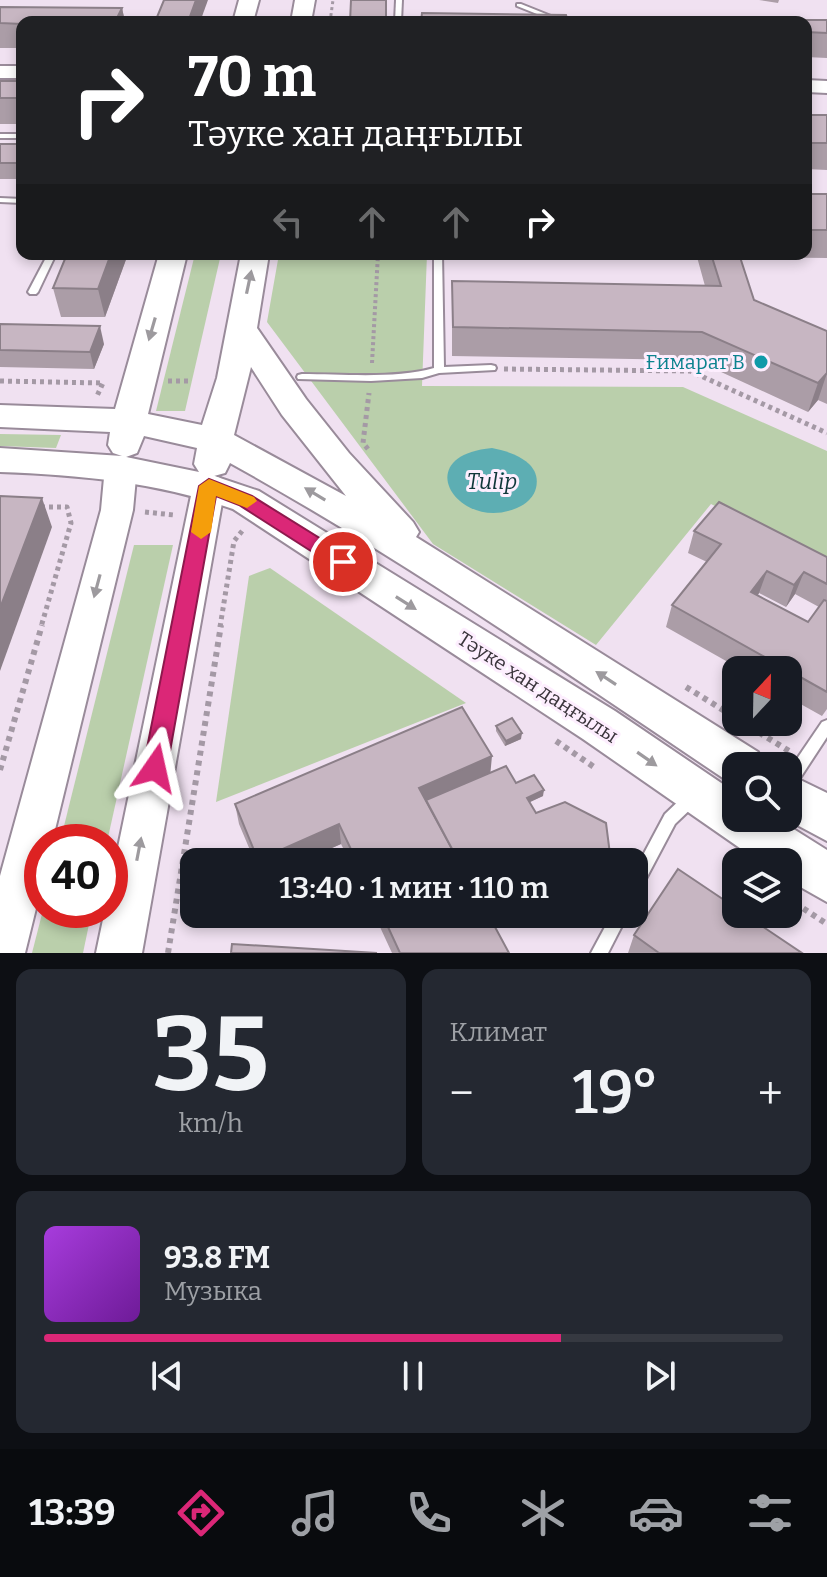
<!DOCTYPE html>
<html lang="ru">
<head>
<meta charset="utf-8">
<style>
  body { margin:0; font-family:Bitter,serif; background:#242831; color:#f1f3f6; height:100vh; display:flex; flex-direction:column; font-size:30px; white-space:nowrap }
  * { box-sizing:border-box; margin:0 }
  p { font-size:26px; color:#9ea1a6 }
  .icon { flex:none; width:44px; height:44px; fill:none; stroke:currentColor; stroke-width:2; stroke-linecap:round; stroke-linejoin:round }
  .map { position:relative; height:953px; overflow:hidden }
  .side { display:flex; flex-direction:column; gap:16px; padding:16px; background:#0d0f14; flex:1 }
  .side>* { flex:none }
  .guide { position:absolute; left:16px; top:16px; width:796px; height:244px; border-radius:16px; box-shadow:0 4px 12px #0003; background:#202124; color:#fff; overflow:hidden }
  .needle { width:52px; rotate:22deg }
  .buttons { position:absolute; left:722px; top:656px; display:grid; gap:16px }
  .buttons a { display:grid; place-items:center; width:80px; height:80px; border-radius:16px; background:#171b24; box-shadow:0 4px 12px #0003; font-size:40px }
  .speed { position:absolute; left:24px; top:824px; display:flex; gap:16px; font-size:40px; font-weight:700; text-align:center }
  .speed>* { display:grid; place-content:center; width:104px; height:104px; border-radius:50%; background:#171b24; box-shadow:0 4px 12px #0003; line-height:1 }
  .speed .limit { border:12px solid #d22; background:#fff; color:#111 }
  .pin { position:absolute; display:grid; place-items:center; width:68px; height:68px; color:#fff; margin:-34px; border:4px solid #fff; border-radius:50%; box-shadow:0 2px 8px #0007 }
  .me { position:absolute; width:88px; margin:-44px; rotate:11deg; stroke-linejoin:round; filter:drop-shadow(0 0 6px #0008) }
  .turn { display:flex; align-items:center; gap:28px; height:168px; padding:0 40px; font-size:36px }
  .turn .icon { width:104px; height:104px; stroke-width:2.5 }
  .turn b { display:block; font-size:56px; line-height:68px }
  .lanes { display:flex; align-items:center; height:76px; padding:0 40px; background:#0003; justify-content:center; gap:40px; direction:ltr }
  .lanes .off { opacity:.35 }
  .big { font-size:60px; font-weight:600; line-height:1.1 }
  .side .tile { flex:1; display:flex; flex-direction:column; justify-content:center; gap:12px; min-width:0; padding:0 28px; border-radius:16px; background:#242831 }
  .side .dial { align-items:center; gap:0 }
  .dial b { font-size:104px; line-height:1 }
  .song { display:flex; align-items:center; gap:24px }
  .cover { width:96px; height:96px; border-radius:12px; background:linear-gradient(135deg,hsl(280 70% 55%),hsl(280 70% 35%)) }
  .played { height:8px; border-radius:4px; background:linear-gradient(90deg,#db2777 70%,#363941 70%) }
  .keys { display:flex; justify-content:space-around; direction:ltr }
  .heat { display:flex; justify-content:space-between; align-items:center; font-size:44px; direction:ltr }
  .side .tiles { flex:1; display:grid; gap:16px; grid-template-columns:1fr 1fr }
  .tile:last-child { grid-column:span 2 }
  .trip { position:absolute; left:180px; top:848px; width:468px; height:80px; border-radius:16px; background:#171b24; box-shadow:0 4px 12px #0003; font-weight:600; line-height:80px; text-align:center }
  .tab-bar { display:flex; height:128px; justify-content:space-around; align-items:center; background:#090b0e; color:#9ea1a6 }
  .tab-bar .icon { width:56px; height:56px }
  .tab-bar .on { color:#db2777 }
  .tab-bar b { font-size:36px; color:#f1f3f6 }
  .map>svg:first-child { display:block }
</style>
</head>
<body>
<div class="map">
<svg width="827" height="953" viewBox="0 0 827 953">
  <rect width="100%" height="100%" fill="#f0e1f1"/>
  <!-- green -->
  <g fill="#bacfab">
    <path d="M195,254H221L185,411H156Z"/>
    <path d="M279,254H427L422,386L683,387L827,451V562L711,504L596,645L433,544L267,322Z"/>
    <path d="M0,434L61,435L56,448L0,446Z"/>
    <path d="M134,545H173L107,842H60Z"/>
    <path d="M270,568L466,703L216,802L249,576Z"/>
    <path d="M43,910H92L83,953H32Z"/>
  </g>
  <!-- water -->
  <path fill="#5daeb3" d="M492,448C512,452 542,462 536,488C534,496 528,502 521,506C462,537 405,456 492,448Z"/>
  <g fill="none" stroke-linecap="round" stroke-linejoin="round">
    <!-- lane casing -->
    <g stroke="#998b9a" stroke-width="4">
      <g id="lane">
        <path d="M396,0H402L401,22H395Z"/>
        <path d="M517,4H521L566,22H557L517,6Z"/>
        <rect x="0" y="134" width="22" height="4"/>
        <path d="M0,198L22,199V203L0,202Z"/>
        <path d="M48,254H56L38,292L36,294H30L28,292Z"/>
        <path d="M434,254H442L444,367L491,365L495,366L496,368L495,370L439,373L422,378L371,381L298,379L297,377L298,375L302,374C342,374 396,379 434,368Z"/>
        <path d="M827,720V737L793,789L788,790V772L822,722Z"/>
        <path d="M692,791L697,793L699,798L697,803L675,824L639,892L634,894V872L665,814L687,793Z"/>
        <path d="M612,914H628L608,953H591Z"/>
      </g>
    </g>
    <!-- secondary casing -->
    <g stroke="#998b9a" stroke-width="4">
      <g id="secondary">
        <rect x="0" y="66" width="22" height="12"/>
        <path d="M806,80L827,81V93L806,92Z"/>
        <path d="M121,456L132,459L137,467L133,510L52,842H42V884L25,953H0V876L101,510L105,467L110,459Z"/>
        <path d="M209,474L220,478L225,486L142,953H96L105,910H110V886L193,486L198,478Z"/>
      </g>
    </g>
    <!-- primary casing -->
    <g stroke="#998b9a" stroke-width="4">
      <g id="primary">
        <path d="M239,0H259L253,22H233Z"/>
        <path d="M295,0H315L311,22H291Z"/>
        <path d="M159,254H187L148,414L202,425L217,378L241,254H269L257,328L306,399L349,453L413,522L419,532L416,537L758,752L765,766H736V784L726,780C563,671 402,558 230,463L225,473L214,476L259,491L615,711L736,793V818H776L827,850V902L788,880V862H760L583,739L233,509C157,482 80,475 0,472V448L122,456L113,453L108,445L110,432L0,427V405L115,409ZM251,367L282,415L346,496L234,435ZM144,436L197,448L194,464L199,472L126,457L137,453Z"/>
        <path d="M788,774L827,793V841L784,818H788Z"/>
      </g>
    </g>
    <!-- path-far3 -->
    <path stroke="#a499a5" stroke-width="3" stroke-dasharray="3 3" stroke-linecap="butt" d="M330,22L333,0"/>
    <!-- path-far2 -->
    <path stroke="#a499a5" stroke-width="4" stroke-dasharray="3 3" stroke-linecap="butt" d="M372,363L378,254"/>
    <!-- path-far1 -->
    <g stroke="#a499a5" stroke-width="5" stroke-dasharray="4 4" stroke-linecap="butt">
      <path d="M504,369L690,371L827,433"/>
      <path d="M0,381L103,383L97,396"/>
      <path d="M168,381H192"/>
      <path d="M368,449L363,443L369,393"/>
      <path d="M41,507H67L71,523L41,627"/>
      <path d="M145,512L174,515"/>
      <path d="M220,627L234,541L243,530"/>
    </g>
    <!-- path -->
    <g stroke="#a499a5" stroke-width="6" stroke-dasharray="5 5" stroke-linecap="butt">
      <path d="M686,687L736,718"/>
      <path d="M742,722L789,751"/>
      <path d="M556,741L594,767"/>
      <path d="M0,770L42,625"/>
      <path d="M795,903L827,924"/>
      <path d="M168,953L221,625"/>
    </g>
    <!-- lane -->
    <use href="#lane" fill="#fff" fill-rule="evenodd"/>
    <!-- secondary -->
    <use href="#secondary" fill="#fff" fill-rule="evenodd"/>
    <!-- primary -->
    <use href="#primary" fill="#fff" fill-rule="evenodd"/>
  </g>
  <!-- wall -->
  <g fill="#ab9da7" fill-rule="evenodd">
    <path d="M759,0H779L778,3Z"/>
    <path d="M0,7L122,8L125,22H22V48H0Z"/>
    <path d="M780,20H827V58L806,57V22H779Z"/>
    <rect x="0" y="81" width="22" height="43"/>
    <path d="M806,115H827V170L806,169Z"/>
    <rect x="0" y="144" width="22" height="35"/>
    <path d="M806,194H827V258L740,257L754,300L827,331V404L818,400L808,412L695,360L452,356V281L705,286L697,257L476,254H806Z"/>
    <path d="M128,254L105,317H61L53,288Z"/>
    <path d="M0,324L104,344L94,369L0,367Z"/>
    <path d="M694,531L827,557V709L822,716L788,697V670H742L666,627L672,605L707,562L688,553ZM759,593L786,607L795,594L819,607L808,622L758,595Z"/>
    <path d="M496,726L521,739L505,746L496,731Z"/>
    <path d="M490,773L516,783L543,796L529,802L536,813L611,862H350L341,844L300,862H255L239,824L235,804Z"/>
    <path d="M374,914H503L495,927L509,953H392Z"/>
    <path d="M634,935L802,953H628Z"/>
  </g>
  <!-- shaded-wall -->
  <g fill="#8b7f88">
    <path d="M196,0H208L200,22H188Z"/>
    <path d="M122,8L125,22H115Z"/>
    <path d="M111,254H128L105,317L98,289Z"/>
    <path d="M100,326L104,344L94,369L90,352Z"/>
    <path d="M827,373L818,400L808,412L818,383Z"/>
    <path d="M42,498L52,527L0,671V608Z"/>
    <path d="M767,571L759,593L744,614L751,592Z"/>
    <path d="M804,572L795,594L786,607L794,585Z"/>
    <path d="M522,733L521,739L505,746L506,741Z"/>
    <path d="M492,756L490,777L419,803V788Z"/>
    <path d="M544,790L543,796L526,804L527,798Z"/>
    <path d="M339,824L341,844L300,862H258V860Z"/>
    <path d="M500,914H503L488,937L489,932Z"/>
  </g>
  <!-- building -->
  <g fill="#c7b6c2" stroke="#8b7f88" stroke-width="2">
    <path d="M164,0H196L188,22H155Z"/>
    <path d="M351,0H386V22H350Z"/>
    <path d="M0,7L122,8L115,22H22V24L0,23Z"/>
    <path d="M422,13L566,15L568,22H421Z"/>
    <path d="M604,17H753L756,22H605Z"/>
    <path d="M780,20H827V33L806,32V22H780Z"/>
    <rect x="0" y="81" width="22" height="17"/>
    <rect x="806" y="115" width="21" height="28"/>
    <rect x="0" y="144" width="22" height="19"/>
    <rect x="806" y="194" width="21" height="36"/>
    <path d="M67,254H111L98,289L53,288Z"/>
    <path d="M711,254H739L754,300L827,331V373L818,383L702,332L453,327L452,281L721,286Z"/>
    <path d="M0,324L100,326L90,352L0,350Z"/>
    <path d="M0,496L42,498L0,608Z"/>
    <path d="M719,502L827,557V584L804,572L794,585L767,571L751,592L808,622L824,600L827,601V692L672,605L721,544L694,531Z"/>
    <path d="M462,707L492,756L419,788L459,862H357L339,824L258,860L235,804Z"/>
    <path d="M512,718L522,733L506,741L496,726Z"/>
    <path d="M506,766L516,783L534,775L544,790L527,798L536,813L565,802L606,823L611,862H538L535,858L533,862H459L426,800Z"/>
    <path d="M678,869L736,908V914H744L802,953H659L634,935Z"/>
    <path d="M382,914H488L509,953H400Z"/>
    <path d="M488,914H500L494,925Z"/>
    <path d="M232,944L377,953H231Z"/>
  </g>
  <!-- one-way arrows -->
  <defs><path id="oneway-solid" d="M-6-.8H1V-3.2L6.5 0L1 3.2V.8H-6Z" transform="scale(2)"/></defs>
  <g fill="#9d9a9e">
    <use href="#oneway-solid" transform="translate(249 282) rotate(-78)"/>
    <use href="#oneway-solid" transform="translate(152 329) rotate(106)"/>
    <use href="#oneway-solid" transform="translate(315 494) rotate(-149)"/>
    <use href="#oneway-solid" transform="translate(97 586) rotate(105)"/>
    <use href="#oneway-solid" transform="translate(406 603) rotate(32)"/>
    <use href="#oneway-solid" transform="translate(606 678) rotate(-147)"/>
    <use href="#oneway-solid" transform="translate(647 759) rotate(35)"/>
    <use href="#oneway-solid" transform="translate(139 849) rotate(-79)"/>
  </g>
  <!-- route -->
  <path fill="#db2777" stroke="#8e194d" stroke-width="2" d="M209,479L252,496L350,557L352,562L350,567H336L239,505L216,496L167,768L163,775L155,778L147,775L143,768L199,486Z"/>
  <!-- slow -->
  <path fill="#f59e0b" d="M209,479L254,497L257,501L247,508L216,496L211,532L201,539L191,532L199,486Z"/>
  <!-- markers -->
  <circle fill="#0f9aa8" stroke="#fdeefe" stroke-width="3" cx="761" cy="362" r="8"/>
  <g text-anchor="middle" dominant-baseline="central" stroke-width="6" stroke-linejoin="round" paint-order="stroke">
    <!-- culture labels -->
    <g font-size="20" fill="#0d838f" stroke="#fdeefe" text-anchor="end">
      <text x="745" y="362">Ғимарат В</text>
    </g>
    <!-- street labels -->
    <g font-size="20" fill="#3b353c" stroke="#fdeefe">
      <text transform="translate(538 687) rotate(33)">Тәуке хан даңғылы</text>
    </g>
    <!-- water labels -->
    <g font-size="22" font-style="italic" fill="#0f373a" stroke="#fdeefe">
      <text x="492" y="481">Tulip</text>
    </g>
  </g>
</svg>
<div class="buttons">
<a><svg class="needle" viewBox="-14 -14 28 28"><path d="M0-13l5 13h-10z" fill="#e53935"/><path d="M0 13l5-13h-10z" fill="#9ea1a6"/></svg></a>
<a><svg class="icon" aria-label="search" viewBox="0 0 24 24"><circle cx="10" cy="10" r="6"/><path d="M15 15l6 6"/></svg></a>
<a><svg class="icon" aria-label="layers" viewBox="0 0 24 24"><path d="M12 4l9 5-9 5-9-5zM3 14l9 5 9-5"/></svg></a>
</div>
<div class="speed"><div class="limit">40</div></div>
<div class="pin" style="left:343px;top:562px;background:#d93025"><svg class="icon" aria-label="arrive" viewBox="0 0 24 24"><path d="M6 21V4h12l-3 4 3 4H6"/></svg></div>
<svg class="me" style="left:155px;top:768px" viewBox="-20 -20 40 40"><path d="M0-17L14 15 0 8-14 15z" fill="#db2777" stroke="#fff" stroke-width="4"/></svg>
<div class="trip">13:40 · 1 мин · 110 m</div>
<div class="guide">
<div class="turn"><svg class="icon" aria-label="right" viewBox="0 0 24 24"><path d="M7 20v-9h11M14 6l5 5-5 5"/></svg><div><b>70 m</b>Тәуке хан даңғылы</div></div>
<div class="lanes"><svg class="icon off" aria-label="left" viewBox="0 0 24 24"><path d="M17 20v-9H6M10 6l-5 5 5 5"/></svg><svg class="icon off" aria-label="ahead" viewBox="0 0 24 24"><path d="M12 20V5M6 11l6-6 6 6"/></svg><svg class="icon off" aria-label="ahead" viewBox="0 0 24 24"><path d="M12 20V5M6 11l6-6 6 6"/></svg><svg class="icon" aria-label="right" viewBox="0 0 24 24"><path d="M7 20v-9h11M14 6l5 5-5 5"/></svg></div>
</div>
</div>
<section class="side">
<div class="tiles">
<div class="tile dial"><b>35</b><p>km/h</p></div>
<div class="tile"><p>Климат</p>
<div class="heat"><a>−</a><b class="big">19°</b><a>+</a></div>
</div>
<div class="tile">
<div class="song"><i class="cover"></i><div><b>93.8 FM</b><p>Музыка</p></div></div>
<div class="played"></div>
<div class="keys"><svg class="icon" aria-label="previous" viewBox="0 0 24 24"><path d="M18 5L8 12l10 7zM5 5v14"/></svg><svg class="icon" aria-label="pause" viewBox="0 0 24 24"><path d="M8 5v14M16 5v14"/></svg><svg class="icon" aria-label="next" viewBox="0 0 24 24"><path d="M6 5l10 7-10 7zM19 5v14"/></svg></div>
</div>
</div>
</section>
<nav class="tab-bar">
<b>13:39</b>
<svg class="icon on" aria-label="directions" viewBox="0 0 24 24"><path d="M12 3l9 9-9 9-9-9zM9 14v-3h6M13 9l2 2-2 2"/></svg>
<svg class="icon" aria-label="music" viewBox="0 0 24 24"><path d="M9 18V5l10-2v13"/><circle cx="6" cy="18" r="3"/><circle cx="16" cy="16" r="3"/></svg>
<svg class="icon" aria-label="phone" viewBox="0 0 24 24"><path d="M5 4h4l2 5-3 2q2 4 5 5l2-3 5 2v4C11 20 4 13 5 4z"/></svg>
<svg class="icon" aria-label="climate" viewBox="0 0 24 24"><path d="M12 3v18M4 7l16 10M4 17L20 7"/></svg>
<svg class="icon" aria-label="car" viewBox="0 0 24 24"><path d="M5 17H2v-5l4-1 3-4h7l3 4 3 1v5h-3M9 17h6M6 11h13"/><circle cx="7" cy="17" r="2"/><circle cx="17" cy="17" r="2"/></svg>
<svg class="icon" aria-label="filters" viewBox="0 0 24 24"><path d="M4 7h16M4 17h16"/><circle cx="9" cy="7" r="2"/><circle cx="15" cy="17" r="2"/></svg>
</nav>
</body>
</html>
